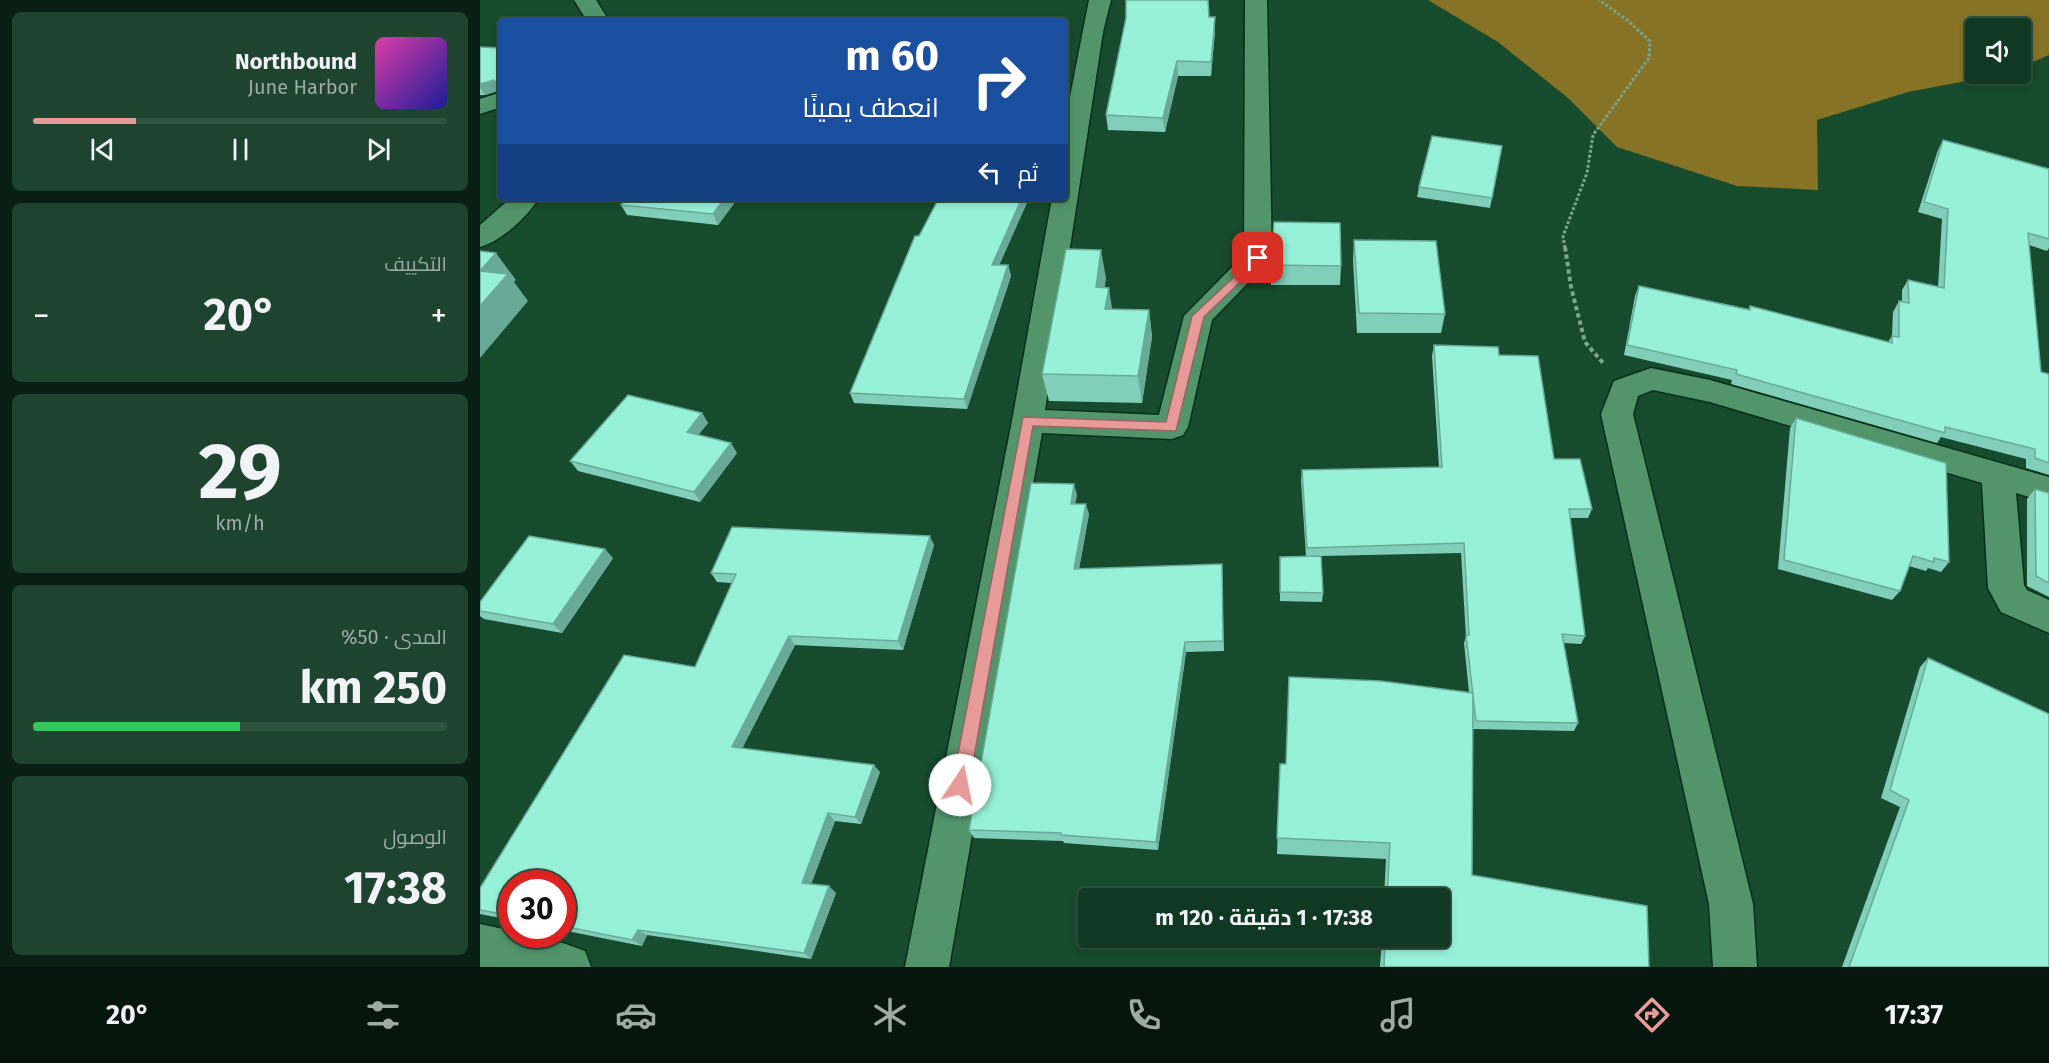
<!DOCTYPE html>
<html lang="ar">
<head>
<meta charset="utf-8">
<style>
  body { margin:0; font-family:"Fira Sans",Cairo,sans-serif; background:#1e432f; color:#f1f3f6; direction:rtl; height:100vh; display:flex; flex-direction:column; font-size:22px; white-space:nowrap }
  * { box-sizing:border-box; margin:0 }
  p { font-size:20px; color:#9caca5 }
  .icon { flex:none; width:33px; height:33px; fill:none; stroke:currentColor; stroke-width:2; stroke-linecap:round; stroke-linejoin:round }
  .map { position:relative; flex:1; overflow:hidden; direction:ltr }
  .side { display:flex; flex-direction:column; gap:12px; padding:12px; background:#091f13; width:480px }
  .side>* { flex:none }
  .banner { position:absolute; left:18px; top:18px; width:570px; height:183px; border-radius:6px; box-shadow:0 3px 9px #0003,0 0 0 2px #305240; direction:rtl; background:#1a4fa0; color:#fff; overflow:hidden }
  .fabs { position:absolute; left:1485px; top:18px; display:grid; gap:12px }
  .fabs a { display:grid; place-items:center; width:66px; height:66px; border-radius:6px; background:#103822; box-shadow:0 3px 9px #0003,0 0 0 2px #305240; font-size:30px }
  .speed { position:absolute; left:18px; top:870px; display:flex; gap:12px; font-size:30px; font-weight:700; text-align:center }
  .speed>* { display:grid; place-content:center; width:78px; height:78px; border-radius:50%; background:#103822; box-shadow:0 3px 9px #0003,0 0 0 2px #305240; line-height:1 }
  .speed .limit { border:9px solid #d22; background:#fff; color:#111 }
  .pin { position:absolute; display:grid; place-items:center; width:51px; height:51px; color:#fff; margin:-26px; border-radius:12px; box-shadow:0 3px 9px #0006 }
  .me { position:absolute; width:66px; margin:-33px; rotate:11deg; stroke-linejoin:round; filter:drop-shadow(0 0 4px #0008) }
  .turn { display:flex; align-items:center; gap:21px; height:126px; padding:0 30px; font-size:27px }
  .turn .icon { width:78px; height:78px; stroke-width:2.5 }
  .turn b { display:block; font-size:42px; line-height:51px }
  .then { display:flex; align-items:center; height:57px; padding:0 30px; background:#0003; gap:12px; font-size:22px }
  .big { font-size:45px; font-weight:700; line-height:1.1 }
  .side .tile { flex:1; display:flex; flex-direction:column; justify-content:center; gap:9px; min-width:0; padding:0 21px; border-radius:9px; background:#1e432f }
  .side .dial { align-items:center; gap:0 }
  .dial b { font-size:78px; line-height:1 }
  .song { display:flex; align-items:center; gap:18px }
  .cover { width:72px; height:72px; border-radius:9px; background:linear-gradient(135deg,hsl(320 70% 55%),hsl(240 70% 35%)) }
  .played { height:6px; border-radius:3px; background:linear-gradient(90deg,#e69b98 25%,#305240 25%) }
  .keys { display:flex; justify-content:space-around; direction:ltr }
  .heat { display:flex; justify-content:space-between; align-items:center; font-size:33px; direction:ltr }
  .charge { height:9px; border-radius:4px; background:linear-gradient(90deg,#34c759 50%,#305240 0) }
  .trip { position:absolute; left:598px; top:888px; width:372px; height:60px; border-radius:6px; background:#103822; box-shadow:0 3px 9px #0003,0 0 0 2px #305240; font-weight:700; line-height:60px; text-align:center; direction:rtl }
  .tabs { display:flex; height:96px; justify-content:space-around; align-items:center; background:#06160e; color:#9caca5 }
  .tabs .icon { width:42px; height:42px }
  .tabs .current { color:#e69b98 }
  .tabs b { font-size:27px; color:#f1f3f6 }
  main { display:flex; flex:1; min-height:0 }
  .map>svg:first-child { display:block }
</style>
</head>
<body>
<main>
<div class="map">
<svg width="1569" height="967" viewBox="0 0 1569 967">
  <rect width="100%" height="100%" fill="#164b2d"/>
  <!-- forest -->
  <path fill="#867326" d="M948,0H1569V55L1541,67L1540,28H1496V74H1523L1428,92L1337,120L1338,190L1257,186L1137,147L1088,98L1018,42Z"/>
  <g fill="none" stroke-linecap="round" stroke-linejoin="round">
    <!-- minor casing -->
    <g stroke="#092e19" stroke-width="3">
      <g id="minor">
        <path d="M94,0H116L129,21H107Z"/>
        <path d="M609,0H631L623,32L565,410L679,415L704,316L764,255L765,0H787L792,258L732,320L708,427L703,435L692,439L562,433L469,967H425L532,421L572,198H585V122Z"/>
        <path d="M21,92V107L0,114V99Z"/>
        <path d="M31,198H59C47,217 22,241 0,247V225Z"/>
        <path d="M1171,368L1230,380L1569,477V503L1536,493L1544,585L1547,590L1569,600V633L1521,612L1508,588L1502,483L1230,402L1173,390L1158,396L1153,414L1273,904L1277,967H1233L1229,904L1121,414L1134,381Z"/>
        <path d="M0,924L32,931V934C56,934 82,942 105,951L111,967H0Z"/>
      </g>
    </g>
    <!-- path-far1 -->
    <path stroke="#79a58a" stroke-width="3" stroke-dasharray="3 2" stroke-linecap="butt" d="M1085,248L1083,236L1107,173L1113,135L1169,58L1170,41L1146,19L1119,0"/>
    <!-- path -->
    <path stroke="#79a58a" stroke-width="4" stroke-dasharray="4.5 3" stroke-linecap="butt" d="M1085,247L1091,287L1105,342L1123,363"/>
    <!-- minor -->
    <use href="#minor" fill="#52956b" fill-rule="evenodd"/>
  </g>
  <!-- wall -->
  <g fill="#81cfba">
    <path d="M729,17H735V31L731,76H698L685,132L628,130L626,115Z"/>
    <path d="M0,47L21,48V91L20,90L5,95H0Z"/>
    <path d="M1463,140L1569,169V248L1567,251L1549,245L1561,372L1569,374V475L1546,468V459L1461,437L1457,443L1251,384L1252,380L1144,355L1155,296L1159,286L1269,309L1270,306L1408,342L1412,336L1413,312L1419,301L1422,302V290L1428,280L1458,287L1462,219L1438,212L1458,150Z"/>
    <path d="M939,187L1012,198L1010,208L937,197Z"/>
    <path d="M258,198L238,225L147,215L141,205Z"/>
    <path d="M549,198L519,265H528L531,276L487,409L374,403L370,393L439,236Z"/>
    <path d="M874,240L965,314L961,333H877L873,260Z"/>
    <path d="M791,265L861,266L860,285H791Z"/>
    <path d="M626,278L624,287L632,309L669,310L672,337L662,403L569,401L562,374Z"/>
    <path d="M954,345L1019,355L1074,459L1112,509L1108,518H1090L1105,636L1101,644L1084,643L1098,723L1094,731L993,729L992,875L1169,967H900L902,938H960V898H904L906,859L797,854L800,764H806L989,692L984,643L986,637L981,553L841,556L843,593L842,602L800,601V557L826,556L821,480L822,470L959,467L952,356Z"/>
    <path d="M222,413L228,423L218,435L257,453L220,502L98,471L90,461Z"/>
    <path d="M1316,418L1469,562L1461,572L1448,568L1446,571L1429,566L1420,591L1412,600L1298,569L1310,428Z"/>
    <path d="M1555,489L1569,493V597L1547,586V499Z"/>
    <path d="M597,495L595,504L609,514L599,569L742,575L744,651L706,652L678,850L584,843L583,841L494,838L489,830Z"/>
    <path d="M454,545L423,650L315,645L262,748L400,772L381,824L355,821L331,884L356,893L331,959L167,935L162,946L82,930V884H32V920L0,914V888L215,667L252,583L237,582L231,573Z"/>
    <path d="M133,558L82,633L4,619L0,616V602Z"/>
    <path d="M1448,658L1569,967H1362L1420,807L1401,798L1440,667Z"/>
  </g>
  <!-- shaded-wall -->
  <g fill="#69a997">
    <path d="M735,17V31L731,76V62Z"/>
    <path d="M697,61L698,76L685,132L683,118Z"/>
    <path d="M21,79V90L17,84Z"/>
    <path d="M14,80L20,90L5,95L0,88V84Z"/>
    <path d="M245,198H258L238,225L233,214Z"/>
    <path d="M542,198H549L515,275L512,265Z"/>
    <path d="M621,250L626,278L621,315L616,287Z"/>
    <path d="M16,253L36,280L34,282L48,301L0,358V271Z"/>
    <path d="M528,265L531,276L487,409L484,399Z"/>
    <path d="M629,288L633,315L625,309Z"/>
    <path d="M669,310L672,337L662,403L658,376Z"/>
    <path d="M222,413L228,423L213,442L207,432Z"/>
    <path d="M251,443L257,453L220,502L214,492Z"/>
    <path d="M594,484L597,495L593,514L591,504Z"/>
    <path d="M606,504L609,514L597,580L594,569Z"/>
    <path d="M450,536L454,545L423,650L418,641Z"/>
    <path d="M125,549L133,558L82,633L73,624Z"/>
    <path d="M309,636L315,645L259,755L252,747Z"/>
    <path d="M705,642L706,652L678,850L676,842Z"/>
    <path d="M394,765L400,772L381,824L375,817Z"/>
    <path d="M348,813L355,821L329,890L322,883Z"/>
    <path d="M349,886L356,893L331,959L324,953Z"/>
    <path d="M158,930L167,935L162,946L152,940Z"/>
  </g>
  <!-- building -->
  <g fill="#96f1d8" stroke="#69a997" stroke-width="1.5">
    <path d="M646,0H728L729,17H735L731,62L697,61L683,118L626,115L646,18Z"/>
    <path d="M0,47L21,48V79L17,84L14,80L0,84Z"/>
    <path d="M952,136L1022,146L1012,198L939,187Z"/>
    <path d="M1463,140L1569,169V239L1548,233L1561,372L1569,374V463L1555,458V449L1465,427V433L1256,374L1257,370L1147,345L1159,286L1270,310V306L1412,343V336L1419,337V301L1429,303L1428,280L1464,288L1468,209L1444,202Z"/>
    <path d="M146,198H245L233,214L141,205Z"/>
    <path d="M459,198H542L512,265H528L484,399L370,393L435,236H439Z"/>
    <path d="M794,222L860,223L861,266L791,265Z"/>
    <path d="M874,240L956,241L965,314L879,313Z"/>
    <path d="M586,249L621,250L616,287L629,288L625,309L669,310L658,376L562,374Z"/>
    <path d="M0,251L16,253L0,271Z"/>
    <path d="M0,271L28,274L0,306Z"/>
    <path d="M954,345L1018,347L1019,355L1058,356L1074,459H1100L1112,509H1089L1105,636L1082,634L1098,723L996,721L986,635H989L984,543L827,548L822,470L962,467Z"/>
    <path d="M148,395L222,413L207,432L251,443L214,492L90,461Z"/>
    <path d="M1316,418L1466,463L1469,562L1454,558V562L1433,556L1420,591L1304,560Z"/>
    <path d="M551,483L594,484L591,504H606L594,569L742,564L743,641L705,642L676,842L581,835V833L489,830Z"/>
    <path d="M1555,489L1569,493V583L1556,576Z"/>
    <path d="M252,527L450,536L418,641L309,636L252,747L394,765L375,817L348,813L322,883L349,886L324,953L158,930L152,940L82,926V884H32V916L0,910V888L144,655L215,667L256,574L231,573Z"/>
    <path d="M49,536L125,549L73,624L0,611V602Z"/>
    <path d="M841,556L843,593L800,592V557Z"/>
    <path d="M1448,658L1569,714V967H1369L1429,800L1410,790Z"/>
    <path d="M809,677L901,681L993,693L992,875L1167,906L1169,967H904L905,938H960V898H907L910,843L797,838L800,764H806Z"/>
  </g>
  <!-- route -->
  <path fill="#e69b98" stroke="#966563" stroke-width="1.5" d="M778,255L782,256V261L724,317L696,431L553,426L489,785L486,791L480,793L474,791L472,785L543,417L686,422L712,316Z"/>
</svg>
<div class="fabs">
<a><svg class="icon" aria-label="sound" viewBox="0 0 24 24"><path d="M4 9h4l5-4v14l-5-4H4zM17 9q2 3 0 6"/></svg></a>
</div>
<div class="speed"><div class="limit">30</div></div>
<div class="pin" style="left:778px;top:258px;background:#d93025"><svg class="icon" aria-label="arrive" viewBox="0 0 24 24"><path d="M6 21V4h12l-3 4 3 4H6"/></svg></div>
<svg class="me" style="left:480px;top:785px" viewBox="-20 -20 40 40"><circle r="19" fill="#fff"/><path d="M0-13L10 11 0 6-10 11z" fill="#e69b98"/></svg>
<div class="trip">17:38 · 1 دقيقة · 120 m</div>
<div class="banner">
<div class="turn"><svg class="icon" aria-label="right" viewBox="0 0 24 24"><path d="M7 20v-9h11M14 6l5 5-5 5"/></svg><div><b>60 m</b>انعطف يمينًا</div></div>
<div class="then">ثم<svg class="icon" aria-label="left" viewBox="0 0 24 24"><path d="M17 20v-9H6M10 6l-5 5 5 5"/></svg></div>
</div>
</div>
<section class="side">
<div class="tile">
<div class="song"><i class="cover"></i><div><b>Northbound</b><p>June Harbor</p></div></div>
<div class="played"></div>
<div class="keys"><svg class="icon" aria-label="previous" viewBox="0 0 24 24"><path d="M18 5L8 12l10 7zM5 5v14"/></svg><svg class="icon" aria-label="pause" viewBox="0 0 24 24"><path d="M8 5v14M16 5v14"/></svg><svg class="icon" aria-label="next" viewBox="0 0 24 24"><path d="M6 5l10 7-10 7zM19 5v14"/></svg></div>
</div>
<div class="tile"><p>التكييف</p>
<div class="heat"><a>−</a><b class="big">20°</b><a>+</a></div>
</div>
<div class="tile dial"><b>29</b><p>km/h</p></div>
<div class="tile"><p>المدى · 50%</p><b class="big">250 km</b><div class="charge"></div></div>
<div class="tile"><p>الوصول</p><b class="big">17:38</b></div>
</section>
</main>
<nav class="tabs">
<b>17:37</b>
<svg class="icon current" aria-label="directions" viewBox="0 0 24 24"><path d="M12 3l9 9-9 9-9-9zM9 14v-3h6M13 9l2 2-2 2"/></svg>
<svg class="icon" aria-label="music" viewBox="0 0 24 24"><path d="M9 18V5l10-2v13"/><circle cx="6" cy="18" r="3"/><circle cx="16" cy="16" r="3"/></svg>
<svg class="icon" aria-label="phone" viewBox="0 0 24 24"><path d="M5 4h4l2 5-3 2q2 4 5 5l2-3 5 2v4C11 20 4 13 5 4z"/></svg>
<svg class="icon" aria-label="climate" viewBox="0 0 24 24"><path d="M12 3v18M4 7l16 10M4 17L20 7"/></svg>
<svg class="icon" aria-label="car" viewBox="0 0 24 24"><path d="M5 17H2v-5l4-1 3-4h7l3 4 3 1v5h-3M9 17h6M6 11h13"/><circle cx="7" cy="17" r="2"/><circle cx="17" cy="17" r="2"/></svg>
<svg class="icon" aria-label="filters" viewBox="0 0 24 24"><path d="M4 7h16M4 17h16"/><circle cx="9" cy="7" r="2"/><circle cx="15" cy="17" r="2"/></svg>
<b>20°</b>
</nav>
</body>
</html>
